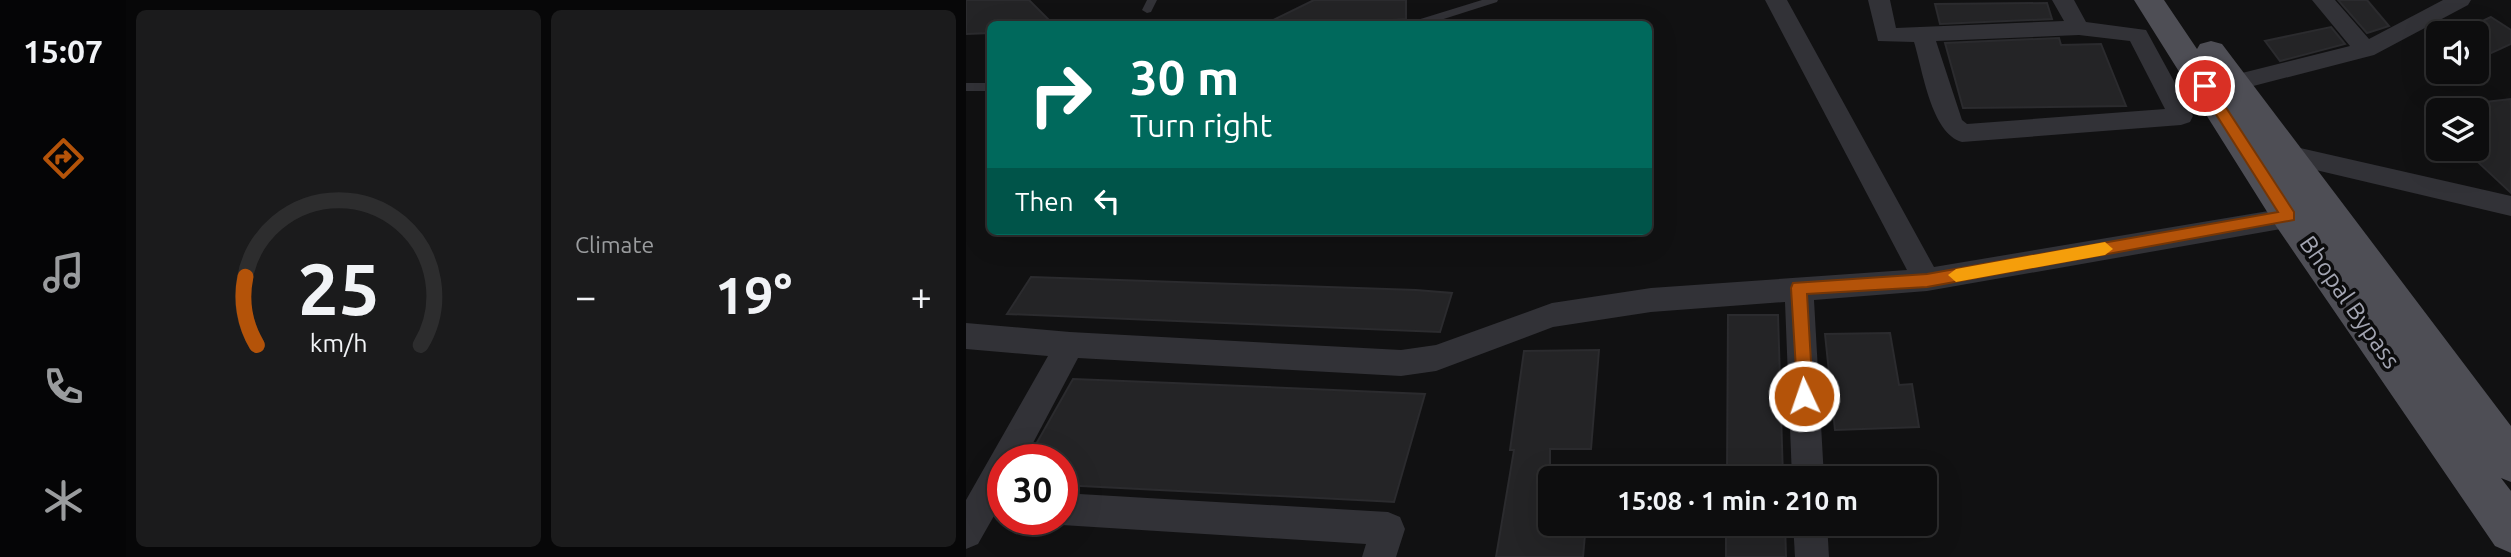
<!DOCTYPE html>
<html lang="en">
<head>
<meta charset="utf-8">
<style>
  body { margin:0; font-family:Ubuntu,sans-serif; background:#1b1b1c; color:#f1f3f6; height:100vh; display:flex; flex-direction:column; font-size:26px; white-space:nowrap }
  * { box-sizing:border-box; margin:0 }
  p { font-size:23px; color:#9a9c9e }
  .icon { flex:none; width:38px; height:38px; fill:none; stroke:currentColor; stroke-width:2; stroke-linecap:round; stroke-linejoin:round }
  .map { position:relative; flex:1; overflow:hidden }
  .details { display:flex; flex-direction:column; gap:10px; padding:10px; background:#070708; width:840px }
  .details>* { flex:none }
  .guide { position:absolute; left:21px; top:21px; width:665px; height:214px; border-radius:10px; box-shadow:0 7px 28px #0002,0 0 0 2px #2d2d2e; background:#00695c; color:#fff; overflow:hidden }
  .controls { position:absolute; left:1460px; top:21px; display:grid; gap:14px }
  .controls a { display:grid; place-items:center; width:63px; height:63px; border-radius:10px; background:#0d0d0e; box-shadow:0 7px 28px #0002,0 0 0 2px #2d2d2e; font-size:35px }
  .speed { position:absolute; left:21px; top:444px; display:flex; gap:14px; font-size:35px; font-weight:700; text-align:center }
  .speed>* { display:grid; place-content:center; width:91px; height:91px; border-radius:50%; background:#0d0d0e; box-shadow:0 7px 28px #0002,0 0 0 2px #2d2d2e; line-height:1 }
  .speed .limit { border:10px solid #d22; background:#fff; color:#111 }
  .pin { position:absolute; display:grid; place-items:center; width:60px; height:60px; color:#fff; margin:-30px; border:4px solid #fff; border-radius:50%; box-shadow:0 2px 7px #0007 }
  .me { position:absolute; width:77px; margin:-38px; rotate:357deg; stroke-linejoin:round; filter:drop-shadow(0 0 5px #0008) }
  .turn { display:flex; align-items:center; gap:24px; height:147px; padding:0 28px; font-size:32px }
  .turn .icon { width:91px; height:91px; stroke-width:2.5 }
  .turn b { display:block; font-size:49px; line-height:60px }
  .then { display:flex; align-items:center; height:66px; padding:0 28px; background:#0003; gap:14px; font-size:26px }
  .big { font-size:52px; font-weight:600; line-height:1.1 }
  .details .tile { flex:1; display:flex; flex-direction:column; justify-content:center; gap:10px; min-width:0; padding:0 24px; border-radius:10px; background:#1b1b1c }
  .details .dial { align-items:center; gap:0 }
  .dial svg { height:182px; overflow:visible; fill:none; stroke:#2d2d2e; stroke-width:7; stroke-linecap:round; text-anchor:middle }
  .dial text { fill:#f1f3f6; stroke:none }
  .heat { display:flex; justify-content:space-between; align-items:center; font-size:38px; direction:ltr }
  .details .tiles { flex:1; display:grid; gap:10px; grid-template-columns:repeat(2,1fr) }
  .trip { position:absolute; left:572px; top:466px; width:399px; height:70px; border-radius:10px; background:#0d0d0e; box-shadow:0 7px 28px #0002,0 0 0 2px #2d2d2e; font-weight:600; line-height:70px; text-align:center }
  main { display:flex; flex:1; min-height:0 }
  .tab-bar { display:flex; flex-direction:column; width:126px; justify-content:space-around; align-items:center; background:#050506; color:#9a9c9e }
  .tab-bar .icon { width:49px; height:49px }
  .tab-bar .active { color:#b45309 }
  .tab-bar b { font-size:32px; color:#f1f3f6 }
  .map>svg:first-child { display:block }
</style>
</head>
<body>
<main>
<nav class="tab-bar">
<b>15:07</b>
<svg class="icon active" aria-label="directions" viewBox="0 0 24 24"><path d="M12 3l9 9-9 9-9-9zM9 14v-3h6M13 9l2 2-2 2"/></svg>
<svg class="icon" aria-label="music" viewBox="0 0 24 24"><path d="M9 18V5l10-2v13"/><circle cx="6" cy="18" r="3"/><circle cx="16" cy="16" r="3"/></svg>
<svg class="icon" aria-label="phone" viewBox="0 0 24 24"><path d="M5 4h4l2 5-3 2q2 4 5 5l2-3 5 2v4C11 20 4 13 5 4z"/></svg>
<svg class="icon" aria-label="climate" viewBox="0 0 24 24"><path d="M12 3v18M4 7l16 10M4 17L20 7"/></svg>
</nav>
<section class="details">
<div class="tiles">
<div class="tile dial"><svg viewBox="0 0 100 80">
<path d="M14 69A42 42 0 1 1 86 69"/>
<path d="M14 69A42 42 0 0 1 9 39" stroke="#b45309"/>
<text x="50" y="56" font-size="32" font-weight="700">25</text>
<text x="50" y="72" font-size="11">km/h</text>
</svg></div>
<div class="tile"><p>Climate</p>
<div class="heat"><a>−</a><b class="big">19°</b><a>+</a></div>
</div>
</div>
</section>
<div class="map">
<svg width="1545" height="557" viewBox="0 0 1545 557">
  <rect width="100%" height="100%" fill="#111112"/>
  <!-- building -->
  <g fill="#242426" stroke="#2b2b2e" stroke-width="2">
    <path d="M0,0H63L87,24H24V33L0,34Z"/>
    <path d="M348,0H440V19L366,24H299Z"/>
    <path d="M1372,0H1401L1423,26L1401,33Z"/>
    <path d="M1081,3L1086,19L974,24L969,4Z"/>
    <path d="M1525,17L1545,30V44L1510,60V24Z"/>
    <path d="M1365,27L1379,44L1314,61L1299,41Z"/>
    <path d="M1093,38L1095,45L1135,44L1160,106L997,108L979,43Z"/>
    <path d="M1545,99V193L1498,149H1510V110H1487L1497,109L1493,105Z"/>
    <path d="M65,277L450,290L486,293L474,332L41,314Z"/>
    <path d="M762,315H812L817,478H761Z"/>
    <path d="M924,333L933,385L946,384L953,427L869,430L859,334Z"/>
    <path d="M633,350L625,449H584V523H620L617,557H530L548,450H544L558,351Z"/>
    <path d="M107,379L207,383L459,394L428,502L411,501L96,485V460H61Z"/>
    <path d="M760,523H819L820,557H760Z"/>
  </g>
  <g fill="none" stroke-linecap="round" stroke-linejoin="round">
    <!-- service -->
    <g fill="#323237" fill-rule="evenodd">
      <path d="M181,0H191L185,12L181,13L176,10Z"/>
      <path d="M516,0H532L531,2L462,24H446L448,21Z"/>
      <rect x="0" y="83" width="24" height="8"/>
    </g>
    <!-- minor -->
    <g fill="#323237" fill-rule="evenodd">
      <path d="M799,0H821L968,267L1344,204L1353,207L1357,214L1353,221L1344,224L961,291L848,300L858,478H826L819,302L685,312L587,327L470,371L435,376L112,358L58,460H37V500L12,544L0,549V500L82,356L0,349V323L104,332L435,350L470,345L586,303L685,288L941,270Z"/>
      <path d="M902,0H924L930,28L1098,21L1086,0H1108L1120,22L1180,30L1227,116L1224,122L1215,125L996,142C965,133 957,71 948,42L912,41ZM1113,35L1164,41L1199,109L1001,124L996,120L970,41Z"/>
      <path d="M1346,0H1369L1403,39L1477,0H1505L1502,5L1408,55L1268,91L1260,89L1256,83L1260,77L1384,46Z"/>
      <path d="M1321,145L1545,196V216L1312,161L1308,154L1312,147Z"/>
      <path d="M96,493L422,512L434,517L439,529L430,557H396L400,544L96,525L84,520H96Z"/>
      <path d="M827,523H861L863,557H829Z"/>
    </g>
    <!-- primary -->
    <path fill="#4e4e55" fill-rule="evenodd" d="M1168,0H1198L1231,49L1234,44L1245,41L1256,44L1545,426V482L1535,478L1545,491V553L1529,546L1310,226Z"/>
  </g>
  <!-- route -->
  <path fill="#b45309" stroke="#753606" stroke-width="2" d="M1239,82L1244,83L1328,212V220L961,287L841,294L847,396L844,402H832L825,288L827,283L961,274L1312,212L1232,86Z"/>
  <!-- slow -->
  <path fill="#f59e0b" d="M1139,242L1147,249L1139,255L990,282L982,275L990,269Z"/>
  <g text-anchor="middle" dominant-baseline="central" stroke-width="7" stroke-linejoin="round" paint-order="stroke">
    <!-- street labels -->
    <g font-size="24" fill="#a3a5b2" stroke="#0c0c0d">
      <text transform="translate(1384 302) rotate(55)">Bhopal Bypass</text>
    </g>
  </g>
</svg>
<div class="controls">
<a><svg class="icon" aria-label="sound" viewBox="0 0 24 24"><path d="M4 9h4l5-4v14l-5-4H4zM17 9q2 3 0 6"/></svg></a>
<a><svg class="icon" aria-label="layers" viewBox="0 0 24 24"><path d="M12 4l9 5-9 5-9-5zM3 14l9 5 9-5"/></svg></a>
</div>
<div class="speed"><div class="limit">30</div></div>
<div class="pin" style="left:1239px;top:86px;background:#d93025"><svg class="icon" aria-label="arrive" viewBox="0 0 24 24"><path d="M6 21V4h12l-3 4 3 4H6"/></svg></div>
<svg class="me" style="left:838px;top:396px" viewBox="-20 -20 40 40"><circle r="17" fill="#b45309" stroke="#fff" stroke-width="3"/><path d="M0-11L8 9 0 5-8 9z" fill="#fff"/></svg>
<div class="trip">15:08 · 1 min · 210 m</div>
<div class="guide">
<div class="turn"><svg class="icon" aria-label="right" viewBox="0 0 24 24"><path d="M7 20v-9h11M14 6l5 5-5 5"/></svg><div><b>30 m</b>Turn right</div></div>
<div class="then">Then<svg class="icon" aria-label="left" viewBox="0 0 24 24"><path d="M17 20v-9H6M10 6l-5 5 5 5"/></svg></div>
</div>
</div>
</main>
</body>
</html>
